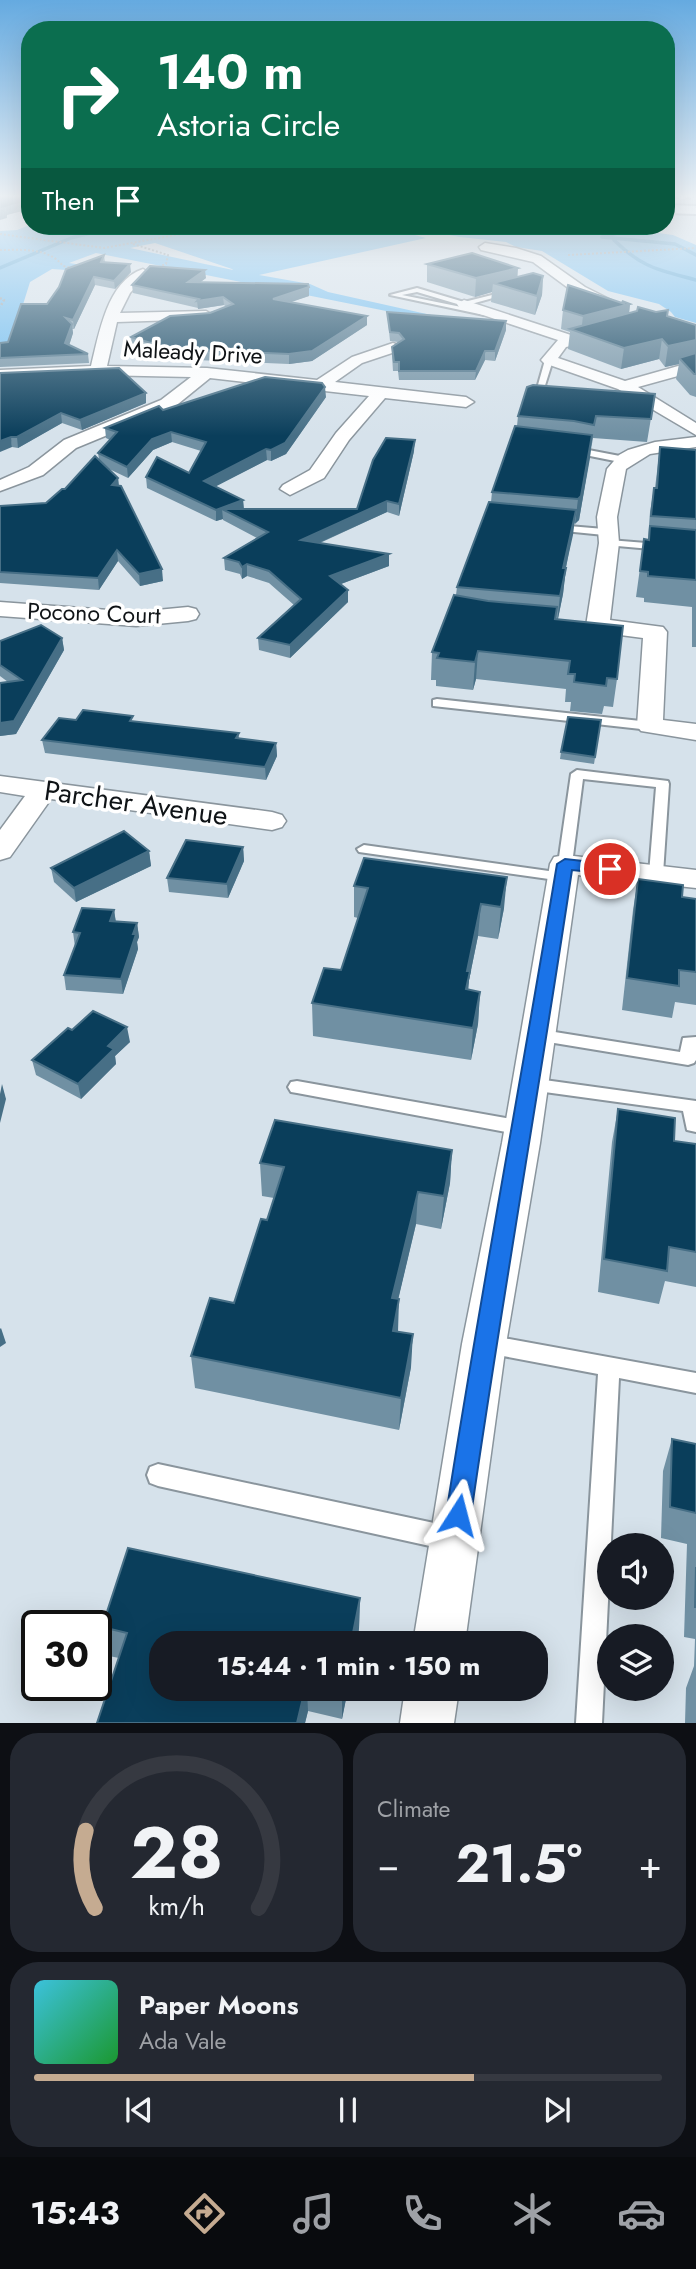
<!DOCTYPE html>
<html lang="en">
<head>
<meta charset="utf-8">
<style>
  body { margin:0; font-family:Jost,sans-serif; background:#242831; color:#f1f3f6; height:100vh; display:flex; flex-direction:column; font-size:26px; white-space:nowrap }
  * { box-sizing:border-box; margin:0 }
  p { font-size:23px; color:#9ea1a6 }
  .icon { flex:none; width:38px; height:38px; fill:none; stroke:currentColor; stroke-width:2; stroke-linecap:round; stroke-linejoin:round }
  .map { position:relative; height:1723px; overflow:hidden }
  .drawer { display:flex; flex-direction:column; gap:10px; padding:10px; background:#0d0f14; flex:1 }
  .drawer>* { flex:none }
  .top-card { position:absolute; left:21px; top:21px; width:654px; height:214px; border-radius:28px; box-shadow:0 7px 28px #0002; background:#0b6e4f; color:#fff; overflow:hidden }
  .tools { position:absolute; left:597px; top:1533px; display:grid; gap:14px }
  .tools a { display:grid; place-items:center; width:77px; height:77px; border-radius:50%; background:#171b24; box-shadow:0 7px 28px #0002; font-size:35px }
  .speed { position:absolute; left:21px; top:1610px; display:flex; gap:14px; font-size:35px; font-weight:700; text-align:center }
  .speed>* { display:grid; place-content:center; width:91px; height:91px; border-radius:50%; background:#171b24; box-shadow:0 7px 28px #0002; line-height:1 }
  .speed .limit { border:4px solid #111; border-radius:10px; background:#fff; color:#111 }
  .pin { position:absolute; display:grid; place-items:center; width:60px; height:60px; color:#fff; margin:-30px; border:4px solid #fff; border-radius:50%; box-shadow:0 2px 7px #0007 }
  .me { position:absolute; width:77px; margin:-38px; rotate:9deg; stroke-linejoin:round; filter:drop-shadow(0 0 5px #0008) }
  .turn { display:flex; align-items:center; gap:24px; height:147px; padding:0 21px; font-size:32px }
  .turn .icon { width:91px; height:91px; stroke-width:2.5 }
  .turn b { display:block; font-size:49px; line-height:60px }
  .then { display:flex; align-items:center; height:66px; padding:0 21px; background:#0003; gap:14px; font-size:26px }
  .big { font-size:52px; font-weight:700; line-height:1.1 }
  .drawer .card { flex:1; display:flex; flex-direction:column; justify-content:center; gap:10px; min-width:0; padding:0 24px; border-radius:28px; background:#242831 }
  .drawer .dial { align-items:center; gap:0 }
  .dial svg { height:182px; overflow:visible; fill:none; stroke:#363941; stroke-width:7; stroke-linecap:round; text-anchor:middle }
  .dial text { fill:#f1f3f6; stroke:none }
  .song { display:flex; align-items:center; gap:21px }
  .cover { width:84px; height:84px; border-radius:10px; background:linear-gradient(135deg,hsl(190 70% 55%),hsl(130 70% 35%)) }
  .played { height:7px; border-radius:4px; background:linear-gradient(90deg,#c5ab91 70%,#363941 70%) }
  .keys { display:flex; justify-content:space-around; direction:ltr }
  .heat { display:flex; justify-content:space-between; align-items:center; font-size:38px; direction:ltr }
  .drawer .tiles { flex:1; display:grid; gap:10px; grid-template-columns:1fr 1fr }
  .card:last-child { grid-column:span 2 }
  .trip { position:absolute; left:149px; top:1631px; width:399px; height:70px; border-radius:28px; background:#171b24; box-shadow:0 7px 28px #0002; font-weight:700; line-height:70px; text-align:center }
  .tabs { display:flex; height:112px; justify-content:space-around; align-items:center; background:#090b0e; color:#9ea1a6 }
  .tabs .icon { width:49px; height:49px }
  .tabs .current { color:#c5ab91 }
  .tabs b { font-size:32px; color:#f1f3f6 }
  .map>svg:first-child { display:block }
</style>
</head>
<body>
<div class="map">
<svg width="696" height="1723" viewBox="0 0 696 1723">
  <rect width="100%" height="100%" fill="#d6e2eb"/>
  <!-- green -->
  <g fill="#68baf0" fill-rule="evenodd">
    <path d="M30,225L381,226L426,238L259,275L310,284L328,292L440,317L426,319L96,253L69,263L116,270L111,273L52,269L30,282L11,343L0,344V231L17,230ZM155,243L232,269L233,270L130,248Z"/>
    <path d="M402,226H640L651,232L673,235L696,245V323L675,317L671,312L659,304L608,291L542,251L516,247L506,242L460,237Z"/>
  </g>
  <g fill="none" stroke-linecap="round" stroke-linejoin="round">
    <!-- stream -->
    <g stroke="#409cd5" stroke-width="3.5">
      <path d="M619,226L626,231L602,237L675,244L696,255"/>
      <path d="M614,240C642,268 659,270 696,280"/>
      <path d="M0,268L71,238L118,226"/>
    </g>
    <!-- lane casing -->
    <g stroke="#8a959d" stroke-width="4">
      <g id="lane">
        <path d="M417,288L464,302L508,291L511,293L464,306L417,292L402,295L486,312L484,315L390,295Z"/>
        <path d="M549,358L553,360L542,395L547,397L543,399H534L545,360Z"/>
        <path d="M573,447L625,457L629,460L625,463L570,452V448Z"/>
        <path d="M557,525L604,529L609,532L604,535L554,530V526Z"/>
        <path d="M609,540L696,547V553L606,545V541Z"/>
        <path d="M437,699L650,722L656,726L650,730L433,706V700Z"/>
        <path d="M577,770L668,781L669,784L663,874L661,877H651L649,874L656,787L583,779L572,864L565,868L560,867L558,864L571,774Z"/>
        <path d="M364,845L563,873L570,877L563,881L359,852L357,849Z"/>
        <path d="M536,1029L680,1052L683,1038L696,1037V1060L694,1063L688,1065L530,1039L528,1035L530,1031Z"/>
        <path d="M530,1078L696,1101V1132L687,1130L683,1111L530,1090L524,1088L522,1084L524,1080Z"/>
        <path d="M297,1081L522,1121L528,1123L531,1128L528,1133L522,1135L297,1093L291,1092L288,1087L291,1082Z"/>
        <path d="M487,1335L696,1373V1393L619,1378L602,1723H576L598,1374L487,1353L480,1351L477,1344L480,1337Z"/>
        <path d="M158,1464L448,1526L456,1530L460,1538L456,1546L448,1550L158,1486L150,1483L147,1475L150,1467Z"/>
      </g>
    </g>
    <!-- street casing -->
    <g stroke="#8a959d" stroke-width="3">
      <g id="street">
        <path d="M485,243L516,248L541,256L585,287L623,306L616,310L611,309L575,293L533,262L481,250L479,247Z"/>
        <path d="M143,269L149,273L130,293L120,313L206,311L213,315L206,319L117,322L107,366L207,368L317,380L352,357L393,343L398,345L401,348L398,351L362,363L335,382L466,397L474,402L466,407L385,398L349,440L324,478L290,495L280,489L283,485L310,470L336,433L369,396L210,378L173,408L76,448L43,475L0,491V480L29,467L64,440L161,400L191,377L98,375L0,380V370L91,366C99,334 107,281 143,269Z"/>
        <path d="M464,300L580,338L582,341L580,344L566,347L558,358L625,381L696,361V371L638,387L696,423V435L618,389L544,363L541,360L558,340L459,307L457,304Z"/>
        <path d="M696,437V447L650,454L626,469L617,517L619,543L610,620L663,627L667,632L663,720L696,724V740L641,731L637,726L643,638L590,631L586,626L599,543L597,517L607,469L619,455L628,450L655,442Z"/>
        <path d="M0,602L136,612L188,607L196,609L199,614L196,619L188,621L136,626L0,616Z"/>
        <path d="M0,776L272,812L282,815L286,821L282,827L272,830L51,799L10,857L0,860V830L25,796L0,792Z"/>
        <path d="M565,855L696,870V888L578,875L540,1143L506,1344L465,1643H413L462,1344L502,1143L550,864L554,857Z"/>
        <path d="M405,1689H459L454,1723H400Z"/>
      </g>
    </g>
    <!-- highway casing -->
    <g stroke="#8a959d" stroke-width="4">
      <path id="highway" d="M667,205L696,206V214L667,213Z"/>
    </g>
    <!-- path-far1 -->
    <g stroke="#97a1a8" stroke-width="2" stroke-dasharray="2 2" stroke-linecap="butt">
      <path d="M434,226L474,234"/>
      <path d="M0,234L104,248L225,226"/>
      <path d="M133,244L168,255L166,264L161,266"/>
      <path d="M0,250C22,250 48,247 63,266L73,268"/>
      <path d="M568,255L696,248"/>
    </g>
    <!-- path -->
    <path stroke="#97a1a8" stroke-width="2.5" stroke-dasharray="2 2" stroke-linecap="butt" d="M0,298L4,300L0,307"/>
    <!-- lane -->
    <use href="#lane" fill="#fff" fill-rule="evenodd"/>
    <!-- street -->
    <use href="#street" fill="#fff" fill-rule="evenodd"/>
    <!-- highway -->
    <use href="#highway" fill="#fff" fill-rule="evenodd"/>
    <!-- rail casing -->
    <g stroke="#6c747a" stroke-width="2.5">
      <path id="rail" d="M667,197L696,199"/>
    </g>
    <!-- rail -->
    <use href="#rail" stroke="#fff" stroke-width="2" stroke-dasharray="6" stroke-linecap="butt"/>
  </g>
  <!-- wall -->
  <g fill="#7090a3">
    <path d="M104,255L105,262L131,272L115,289L95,285L74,329H72L73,333L69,345L88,354L89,363L0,367V343L8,342L47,304Z"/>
    <path d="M427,264L517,277L543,276L542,295L535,315L491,302L492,292L475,297L427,282Z"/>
    <path d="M206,278L200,282L309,287V296L290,302L367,325L312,361L289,364L171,359L132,347L131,337L226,307L224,305L198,309V308L133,293L132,285Z"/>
    <path d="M622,301L630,304L629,313L667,316L696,325V397L690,395L676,379L679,364L665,367L659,359L621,369L568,349L570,332L561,329L563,310L622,303Z"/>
    <path d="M387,312L506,321V330L495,361L485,360L475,380H399L398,371H393L392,356V347L398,342L390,341Z"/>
    <path d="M0,373L146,403L82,430L62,423L18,448L12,447Z"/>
    <path d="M655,394L647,442L593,438L579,520L574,524L566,568L563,594L558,619L617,679L613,707L604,706L602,714L570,711L571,702H565L566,689L476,679L473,690L436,686V680H431L432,652L456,595L457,587L491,502L492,492L517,426L518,416Z"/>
    <path d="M326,397L286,454L271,461L267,460L215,486L243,500L244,509H357L414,451L399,516L387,512L320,543L389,554V566L341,584L348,602L290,658L259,650L258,638L294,605L269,583L247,576L242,579L240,574L225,570L224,558L257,538L223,520V519L216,521L147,488L146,477L189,473L201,451L172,442L153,450L128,478L107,468L118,478L119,486L163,581L140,586L118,561L99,590L0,583V506L46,503L65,489L99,459L98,453L110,440L106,438L105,428L163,410Z"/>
    <path d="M660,447L696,450V647H692V607L644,602V598L636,597L644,539H648L650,512L654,488H655Z"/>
    <path d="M62,638L64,650L16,734L0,736V683L8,682L0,676V641Z"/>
    <path d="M76,720L133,721L239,733V738L276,743L277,756L266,780L45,753L42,740Z"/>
    <path d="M601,720L594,764L560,759L561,752Z"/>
    <path d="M243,847L244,861L228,898L169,892L167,878Z"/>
    <path d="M149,851L151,866L76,902L54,882L51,868Z"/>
    <path d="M364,858L504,908L498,939L478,936L469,980L468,990L480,992L478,1024L471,1060L313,1036L312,1003L341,970L358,918L354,917V886Z"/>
    <path d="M638,879L682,897L696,899V1005L675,1002L672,1018L622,1010L633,910Z"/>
    <path d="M114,910L116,922L137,923L139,937L137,942L138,949L123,994L66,990L64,975L75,947L73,932Z"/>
    <path d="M72,1030L130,1042L115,1056L116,1064L81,1099L36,1075L32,1060Z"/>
    <path d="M618,1109L674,1141L696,1144V1287L665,1281L659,1304L598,1292L612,1142Z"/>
    <path d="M452,1150L450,1183L441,1229L416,1224L398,1299V1332L411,1367L399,1430L195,1388L191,1356L234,1303L267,1220L274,1198L262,1196L260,1163Z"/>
    <path d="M672,1439L696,1444V1723H685L686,1688L694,1666L695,1639L684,1637L687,1544L661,1538L663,1471Z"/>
    <path d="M128,1548L360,1598L359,1628L357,1643H161V1689H348L342,1719L308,1711L305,1723H97L119,1658L109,1656L102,1627Z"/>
  </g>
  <!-- shaded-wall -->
  <g fill="#476f86">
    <path d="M30,201V209L7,215V218L0,220V212L1,209Z"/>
    <path d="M130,264L131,272L115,289L114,281Z"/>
    <path d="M518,268L517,286L493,283L492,292L475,297L476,278Z"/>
    <path d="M205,270L206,278L189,291L188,282Z"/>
    <path d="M543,276L542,295L535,315L537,296Z"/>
    <path d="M94,277L95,285L74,329L73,320Z"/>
    <path d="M309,287V296L274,308L273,299Z"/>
    <path d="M223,297L224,305L198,309L197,301Z"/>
    <path d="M630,304L628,323L581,333L583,316Z"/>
    <path d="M367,316V325L312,361L289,364V354Z"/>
    <path d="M506,321V330L495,361V351Z"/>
    <path d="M72,324L73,333L67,352L65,343Z"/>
    <path d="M662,339L659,359L621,369L624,348Z"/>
    <path d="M696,340V359L679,358V364L665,367L668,346Z"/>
    <path d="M485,351V360L475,380L476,371Z"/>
    <path d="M325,387L326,397L286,454L271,461V450Z"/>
    <path d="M146,393V403L82,430L80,420Z"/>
    <path d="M61,413L62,423L18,448L17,437Z"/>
    <path d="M171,432L172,442L153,450L128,478L127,467L152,439Z"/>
    <path d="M592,435L590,458L579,520L575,524L578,499Z"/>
    <path d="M11,437L12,447L0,452V441Z"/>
    <path d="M415,440L414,451L399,516V504Z"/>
    <path d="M266,449L267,460L205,492L204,481Z"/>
    <path d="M118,478L119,489L112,485Z"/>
    <path d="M243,500L244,512L222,509L223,519L216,521V510Z"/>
    <path d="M387,501V512L301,551V540Z"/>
    <path d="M576,510L573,535L565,571L566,568L563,594L557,623L563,568Z"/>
    <path d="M117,550L118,561L99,590L98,578Z"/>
    <path d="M389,554V566L330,588V576Z"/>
    <path d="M247,564V576L242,579V567Z"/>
    <path d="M162,569L163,581L140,586L139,574Z"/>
    <path d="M348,590V602L290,658V645Z"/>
    <path d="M62,638L64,650L16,734L0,736V723Z"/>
    <path d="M478,651L476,679L473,690L475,662Z"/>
    <path d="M276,743L277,756L266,780L265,767Z"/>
    <path d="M243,847L244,861L228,898L227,884Z"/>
    <path d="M149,851L151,866L76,902L74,888Z"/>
    <path d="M507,877L504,908L498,939L501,907Z"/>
    <path d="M481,904L478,936L469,980L467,1003L464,1021L467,971Z"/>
    <path d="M114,910L116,924L110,921Z"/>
    <path d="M137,923L139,937L137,942L138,949L123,994L121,979Z"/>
    <path d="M480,992L478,1024L471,1060L473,1028Z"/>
    <path d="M127,1027L130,1042L115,1056L116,1064L81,1099L78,1084L108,1046Z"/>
    <path d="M2,1084L6,1099L0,1123V1094Z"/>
    <path d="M452,1150L450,1183L441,1229L444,1196Z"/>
    <path d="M418,1192L416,1224L391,1330L392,1298Z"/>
    <path d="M399,1299L398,1331H393Z"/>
    <path d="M1,1328L6,1343L0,1347V1329Z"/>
    <path d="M413,1334L411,1367L399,1430L401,1398Z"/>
    <path d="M360,1598L359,1628L357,1643H351Z"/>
    <path d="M305,1689H307L308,1711L305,1723H297Z"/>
    <path d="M342,1689H348L342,1719Z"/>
  </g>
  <!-- building -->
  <g fill="#0a3e5b" stroke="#476f86" stroke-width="2">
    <path d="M0,195H30V201L1,209L6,210L0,212Z"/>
    <path d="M472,253L518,268L476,278L427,264Z"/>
    <path d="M104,255L101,262L130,264L114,281L94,277L73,320L66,318L72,324L65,343L88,354L0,358V343L8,342L21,304H47L59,287L66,269Z"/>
    <path d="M150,266L205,270L188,282L308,284L309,287L273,299L367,316L312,351L289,354L171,349L131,337L170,316L210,313L233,304L223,297L197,301L199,299L132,285Z"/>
    <path d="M533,273L543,276L537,296L493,283Z"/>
    <path d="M568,285L625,304L622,301L630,304L583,316L563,310Z"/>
    <path d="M638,307L656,312L668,310L667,316L696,325V340L668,346L662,339L624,348L570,329L637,311Z"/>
    <path d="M387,312L506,321L495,351H485L476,371H399V362H394L392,347L404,339L399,333L390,332Z"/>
    <path d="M696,353V374H694L679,358Z"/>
    <path d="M119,368L146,393L80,420L61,413L17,437H11L0,441V373Z"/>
    <path d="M265,377L322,383L325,387L285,443L271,450L266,449L204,481L243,500L216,510L146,477L157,457L189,473L206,442L171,432L152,439L127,467L98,453L117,432L105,428L159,406L163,410Z"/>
    <path d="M533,385L655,394L651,419L596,416L594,425L574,421L518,416L527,387Z"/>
    <path d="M515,426L592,435L581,496L578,499L492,492Z"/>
    <path d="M386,438L415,440L399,504L387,501L301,540L389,554L330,576L348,590L290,645L258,638L301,599L269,571L247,564L242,567L239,562L224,558L268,532L222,509H357L373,460Z"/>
    <path d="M660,447L696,450V519L651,516L654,488H657Z"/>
    <path d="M95,456L118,478L112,485L121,486L162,569L139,574L117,550L98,578L0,572V506L46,503L62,489H65Z"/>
    <path d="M489,502L576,510L563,568H566L560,596L457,587Z"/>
    <path d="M650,526L696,530V580L648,576V572L640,571L644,539L649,540Z"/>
    <path d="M454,595L488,601L557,607L555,619L623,626L617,679L607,678L606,686L574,682L575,674H568L570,661L478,651L475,662L437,658L439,653L432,652Z"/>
    <path d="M41,625L62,638L14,721L0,723V683L22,680L0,665V641Z"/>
    <path d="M83,710L133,716L130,721L239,733L236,738L276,743L265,767L42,740L59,718L76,720Z"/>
    <path d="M568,717L601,720L595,757L561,752Z"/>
    <path d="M124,831L149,851L74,888L51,868Z"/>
    <path d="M186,840L243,847L227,884L167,878Z"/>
    <path d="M364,858L507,877L501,907L481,904L467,971H470L466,989L480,992L473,1028L312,1003L324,968L341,970L368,888L354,886Z"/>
    <path d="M638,879L683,885L682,897L696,899V972L679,970V986L627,978Z"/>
    <path d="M82,908L114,910L110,921L137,923L133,934H136L121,979L64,975L80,933L73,932Z"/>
    <path d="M93,1011L127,1027L108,1046L114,1049L78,1084L32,1060L68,1028L72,1030Z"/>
    <path d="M618,1109L675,1118L674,1141L696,1144V1252L669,1247L667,1271L604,1259Z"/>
    <path d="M275,1120L452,1150L444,1196L418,1192L392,1298L399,1299L393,1331L413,1334L401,1398L191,1356L210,1298L234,1303L261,1219L267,1220L284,1167L260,1163Z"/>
    <path d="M672,1439L696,1444V1513L670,1507Z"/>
    <path d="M128,1548L360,1598L351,1643H161V1689H305L297,1723H97L127,1633L102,1627Z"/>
    <path d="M696,1567V1607H695Z"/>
  </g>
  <!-- sky -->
  <linearGradient id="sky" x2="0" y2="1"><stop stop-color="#65aae0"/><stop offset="0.45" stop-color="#edf2f6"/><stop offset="1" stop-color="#edf2f6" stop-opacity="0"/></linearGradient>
  <rect width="696" height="436" fill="url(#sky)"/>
  <!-- route -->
  <path fill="#1a73e8" stroke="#114b97" stroke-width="2" d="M565,859L610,864L618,869L610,874L572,870C540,1085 502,1299 471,1515L468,1524L458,1528L449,1524L446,1515C480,1297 521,1081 557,864Z"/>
  <g text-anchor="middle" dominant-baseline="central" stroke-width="7" stroke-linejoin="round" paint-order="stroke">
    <!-- far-street labels -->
    <g font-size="23" fill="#0f1316" stroke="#fff">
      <text transform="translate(193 352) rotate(3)">Maleady Drive</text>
      <text transform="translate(94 613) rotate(2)">Pocono Court</text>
    </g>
    <!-- street labels -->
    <g font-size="28" fill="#0f1316" stroke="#fff">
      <text transform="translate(136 803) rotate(8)">Parcher Avenue</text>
    </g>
  </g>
</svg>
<div class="tools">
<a><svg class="icon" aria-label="sound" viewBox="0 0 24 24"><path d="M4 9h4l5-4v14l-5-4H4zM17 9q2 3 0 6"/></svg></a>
<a><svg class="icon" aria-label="layers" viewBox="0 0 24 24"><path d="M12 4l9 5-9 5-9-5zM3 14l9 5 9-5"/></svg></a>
</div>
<div class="speed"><div class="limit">30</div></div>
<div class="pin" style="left:610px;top:869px;background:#d93025"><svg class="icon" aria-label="arrive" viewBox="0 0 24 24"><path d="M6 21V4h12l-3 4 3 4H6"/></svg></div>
<svg class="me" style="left:458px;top:1515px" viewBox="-20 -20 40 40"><path d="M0-17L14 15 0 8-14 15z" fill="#1a73e8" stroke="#fff" stroke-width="4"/></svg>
<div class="trip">15:44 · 1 min · 150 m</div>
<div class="top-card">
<div class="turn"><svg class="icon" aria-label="right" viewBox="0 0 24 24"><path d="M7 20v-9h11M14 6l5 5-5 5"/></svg><div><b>140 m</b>Astoria Circle</div></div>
<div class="then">Then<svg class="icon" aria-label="arrive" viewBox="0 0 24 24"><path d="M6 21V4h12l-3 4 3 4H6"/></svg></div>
</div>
</div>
<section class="drawer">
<div class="tiles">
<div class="card dial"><svg viewBox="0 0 100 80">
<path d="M14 69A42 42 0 1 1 86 69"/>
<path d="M14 69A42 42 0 0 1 10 35" stroke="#c5ab91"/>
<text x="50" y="56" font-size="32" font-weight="700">28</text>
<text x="50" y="72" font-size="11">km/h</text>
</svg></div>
<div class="card"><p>Climate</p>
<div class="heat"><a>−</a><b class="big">21.5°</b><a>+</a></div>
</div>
<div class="card">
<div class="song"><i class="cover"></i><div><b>Paper Moons</b><p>Ada Vale</p></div></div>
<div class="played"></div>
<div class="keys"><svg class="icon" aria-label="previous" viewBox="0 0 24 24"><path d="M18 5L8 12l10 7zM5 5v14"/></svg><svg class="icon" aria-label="pause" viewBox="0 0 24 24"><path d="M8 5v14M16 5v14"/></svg><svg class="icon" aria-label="next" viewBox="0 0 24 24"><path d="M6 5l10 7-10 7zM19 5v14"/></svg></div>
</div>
</div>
</section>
<nav class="tabs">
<b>15:43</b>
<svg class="icon current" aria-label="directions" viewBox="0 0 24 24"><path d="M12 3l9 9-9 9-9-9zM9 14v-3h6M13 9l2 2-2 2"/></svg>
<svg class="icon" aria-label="music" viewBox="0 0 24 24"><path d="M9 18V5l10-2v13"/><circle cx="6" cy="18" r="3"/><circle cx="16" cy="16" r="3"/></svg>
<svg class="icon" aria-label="phone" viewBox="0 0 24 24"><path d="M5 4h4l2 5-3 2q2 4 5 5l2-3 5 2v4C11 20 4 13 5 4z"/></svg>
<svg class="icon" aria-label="climate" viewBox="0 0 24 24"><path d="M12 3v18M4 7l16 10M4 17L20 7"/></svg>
<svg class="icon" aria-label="car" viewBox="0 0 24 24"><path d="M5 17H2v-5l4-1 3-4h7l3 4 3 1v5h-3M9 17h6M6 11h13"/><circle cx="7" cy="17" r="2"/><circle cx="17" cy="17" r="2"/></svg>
</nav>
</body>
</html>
